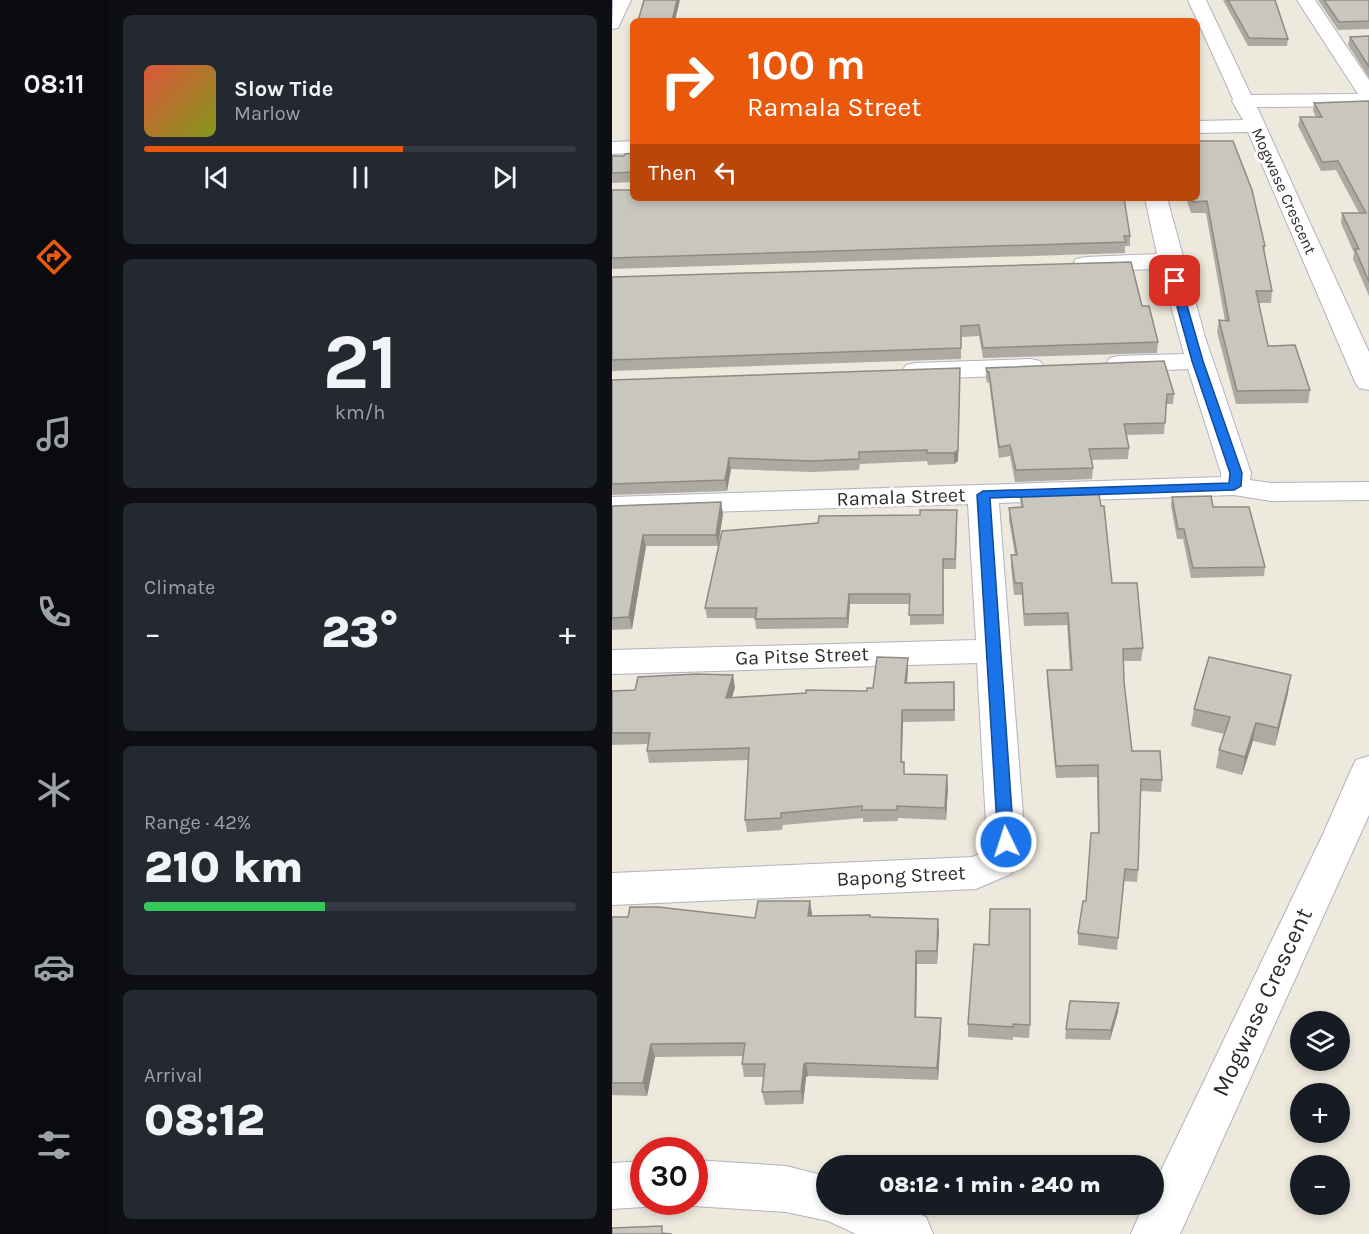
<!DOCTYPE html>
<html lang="en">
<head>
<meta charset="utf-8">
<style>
  body { margin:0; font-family:Karla,sans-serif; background:#242831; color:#f1f3f6; height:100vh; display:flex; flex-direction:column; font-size:22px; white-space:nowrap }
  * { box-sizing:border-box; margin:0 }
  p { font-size:20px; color:#9ea1a6 }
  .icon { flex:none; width:33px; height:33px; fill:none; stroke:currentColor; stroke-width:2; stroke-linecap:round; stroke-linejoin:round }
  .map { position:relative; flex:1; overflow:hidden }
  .drawer { display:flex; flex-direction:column; gap:15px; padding:15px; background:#0d0f14; width:504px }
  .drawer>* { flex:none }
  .hud { position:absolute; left:18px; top:18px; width:570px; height:183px; border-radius:9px; box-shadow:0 3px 9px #0003; background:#ea580c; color:#fff; overflow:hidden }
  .fabs { position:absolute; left:678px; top:1011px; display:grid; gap:12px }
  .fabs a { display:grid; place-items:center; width:60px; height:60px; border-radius:50%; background:#171b24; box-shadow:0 3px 9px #0003; font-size:30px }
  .speed { position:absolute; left:18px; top:1137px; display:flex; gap:12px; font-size:30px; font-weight:700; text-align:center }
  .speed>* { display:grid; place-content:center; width:78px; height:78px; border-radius:50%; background:#171b24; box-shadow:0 3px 9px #0003; line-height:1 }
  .speed .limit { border:9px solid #d22; background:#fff; color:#111 }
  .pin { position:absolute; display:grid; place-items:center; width:51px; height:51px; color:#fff; margin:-26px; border-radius:12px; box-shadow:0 3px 9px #0006 }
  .me { position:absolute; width:66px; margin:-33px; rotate:356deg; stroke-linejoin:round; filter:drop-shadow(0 0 4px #0008) }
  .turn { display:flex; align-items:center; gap:21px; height:126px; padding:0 18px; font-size:27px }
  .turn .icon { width:78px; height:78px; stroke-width:2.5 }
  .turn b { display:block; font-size:42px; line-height:51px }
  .then { display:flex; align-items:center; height:57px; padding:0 18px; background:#0003; gap:12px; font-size:22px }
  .big { font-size:45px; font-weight:800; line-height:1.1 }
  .drawer .card { flex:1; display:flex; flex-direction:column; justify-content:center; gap:9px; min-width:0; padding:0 21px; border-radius:9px; background:#242831 }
  .drawer .dial { align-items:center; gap:0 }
  .dial b { font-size:78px; line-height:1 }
  .song { display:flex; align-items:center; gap:18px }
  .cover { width:72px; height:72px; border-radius:9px; background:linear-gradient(135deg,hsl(10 70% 55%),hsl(70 70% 35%)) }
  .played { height:6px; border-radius:3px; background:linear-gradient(90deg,#ea580c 60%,#363941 60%) }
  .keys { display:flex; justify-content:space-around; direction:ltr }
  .heat { display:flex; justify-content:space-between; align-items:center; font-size:33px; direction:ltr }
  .charge { height:9px; border-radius:4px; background:linear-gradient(90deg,#34c759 42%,#363941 0) }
  .trip { position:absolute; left:204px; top:1155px; width:348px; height:60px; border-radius:30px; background:#171b24; box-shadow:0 3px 9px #0003; font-weight:800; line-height:60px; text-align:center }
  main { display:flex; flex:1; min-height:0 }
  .menu { display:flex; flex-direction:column; width:108px; justify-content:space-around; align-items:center; background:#090b0e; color:#9ea1a6 }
  .menu .icon { width:42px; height:42px }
  .menu .active { color:#ea580c }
  .menu b { font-size:27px; color:#f1f3f6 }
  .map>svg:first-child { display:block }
</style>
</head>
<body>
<main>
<nav class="menu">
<b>08:11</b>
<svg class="icon active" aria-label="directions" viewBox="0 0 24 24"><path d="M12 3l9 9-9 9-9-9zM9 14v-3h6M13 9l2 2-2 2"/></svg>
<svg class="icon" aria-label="music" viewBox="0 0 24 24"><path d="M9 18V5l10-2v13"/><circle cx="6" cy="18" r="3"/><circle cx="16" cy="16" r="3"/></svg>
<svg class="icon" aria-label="phone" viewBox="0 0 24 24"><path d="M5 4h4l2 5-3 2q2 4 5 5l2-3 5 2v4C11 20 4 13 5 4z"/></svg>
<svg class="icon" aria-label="climate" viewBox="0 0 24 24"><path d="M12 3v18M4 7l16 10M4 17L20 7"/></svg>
<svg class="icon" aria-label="car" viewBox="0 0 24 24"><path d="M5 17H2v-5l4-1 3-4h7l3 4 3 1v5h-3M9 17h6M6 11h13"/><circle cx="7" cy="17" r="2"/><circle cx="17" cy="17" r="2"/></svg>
<svg class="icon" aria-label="filters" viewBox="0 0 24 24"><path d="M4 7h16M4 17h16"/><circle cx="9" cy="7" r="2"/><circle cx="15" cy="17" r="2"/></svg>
</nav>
<section class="drawer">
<div class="card">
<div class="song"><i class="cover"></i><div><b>Slow Tide</b><p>Marlow</p></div></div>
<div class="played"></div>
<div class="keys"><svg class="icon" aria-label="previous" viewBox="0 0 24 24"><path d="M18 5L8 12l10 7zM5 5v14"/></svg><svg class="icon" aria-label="pause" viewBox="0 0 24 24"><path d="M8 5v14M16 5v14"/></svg><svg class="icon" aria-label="next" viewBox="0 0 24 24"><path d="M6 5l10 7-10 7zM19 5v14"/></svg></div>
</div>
<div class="card dial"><b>21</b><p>km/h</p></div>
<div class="card"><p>Climate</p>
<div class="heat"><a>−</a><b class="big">23°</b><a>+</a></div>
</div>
<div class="card"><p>Range · 42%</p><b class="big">210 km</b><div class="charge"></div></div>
<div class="card"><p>Arrival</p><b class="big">08:12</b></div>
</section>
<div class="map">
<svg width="757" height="1234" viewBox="0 0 757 1234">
  <rect width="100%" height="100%" fill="#eee9dd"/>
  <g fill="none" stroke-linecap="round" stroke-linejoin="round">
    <!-- minor casing -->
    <g stroke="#b1b2c0" stroke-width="2">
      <g id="minor">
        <path d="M1,0H19L6,28L0,29Z"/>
        <path d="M576,0H594L639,95L746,94L685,0H703L757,80V106L645,107L757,352V390L747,388L743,382L636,132L585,133V121L631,120L620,101L621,99Z"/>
        <path d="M21,141V153L0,154V142Z"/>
        <path d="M533,198H555L593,337L639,473L638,480L659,483L757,482V500L659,501L622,495L387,503L413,842L399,874L364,889L0,905V873L360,857L370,853L375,842L365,663L0,674V650L364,640L356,504L0,515V497L609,477V473L576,369L507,372L498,370L494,364L498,358L507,356L572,354L549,269L473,271L464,269L461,264L464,259L473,257L545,254Z"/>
        <path d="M419,359L428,361L432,367L428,373L419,375L303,379L294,377L290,371L294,365L303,363Z"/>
        <path d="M757,756V815L568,1234H519L532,1204H542V1185L712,832L739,770L744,760Z"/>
        <path d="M82,1160L174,1166L214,1176V1204H286L314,1217L321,1234H244L216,1221L174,1212L82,1206L72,1202H82Z"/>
        <path d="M32,1161V1202H45L32,1207L0,1209V1163Z"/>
      </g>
    </g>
    <!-- minor -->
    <use href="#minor" fill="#fff" fill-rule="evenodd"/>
  </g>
  <!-- wall -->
  <g fill="#adaaa3">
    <path d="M611,0H663L676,39L675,46H636Z"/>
    <path d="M706,0H757V29L726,30Z"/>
    <path d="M757,36V78L736,45L738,37Z"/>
    <path d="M757,101V296L741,259L742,253L729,223L730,213H747L724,170L709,171L686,126L688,117H704L701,111L702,103Z"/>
    <path d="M585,141L653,246L652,252L660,291L659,303H646L656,346L698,390L696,403L624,404L605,332L607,320L613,321L594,213H579L574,198H585Z"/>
    <path d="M0,156L518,236V246H513V253L0,269V190H21V182L0,183Z"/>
    <path d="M0,277L530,306L546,342L545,353L371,358L367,336L349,337V359L0,371Z"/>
    <path d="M374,368L562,394L561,404H554L552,434L515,435L517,448L516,459L479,460L481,468L480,479L403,482L398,456L387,458L377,382L375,383L374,378Z"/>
    <path d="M348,379L346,461L342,464L316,465L315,461L248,464L247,470L200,472L119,469L115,491L0,495V380Z"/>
    <path d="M408,493L500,583L531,648L529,661H511L512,682L520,751L550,780L549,792L528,791L526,870L525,882L511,881L505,950L466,945V933L474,901L486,833L485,777L444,778L435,683V670H458L455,625L412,626L410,595H402L399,567V555H403L397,520V508H409Z"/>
    <path d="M560,497L601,507L653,567L652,576L579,578L571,539H565L559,506Z"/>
    <path d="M109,502L111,514L106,546H34L20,629L0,630V506Z"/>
    <path d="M345,520L344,569H331L332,624L298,625V604H238L236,628L144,629L143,618H95L93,608Z"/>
    <path d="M296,669L295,683L342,682L343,721L291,722L290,762L293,774L336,787L334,820L286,818V821L251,822V818L171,825L170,830L135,832L133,820L137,760L37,763L35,751L36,744L0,745V691L123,687L120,698L255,691Z"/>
    <path d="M676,693L663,746L641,741L630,775L604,768L607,750L612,734L579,726L582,709Z"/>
    <path d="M198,901L200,916L259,917L327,932L325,964H305L304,1017L329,1031L326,1080L196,1076L194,1077L191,1104L153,1105L150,1092L152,1077H132L130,1064L131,1056L43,1057L35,1096L0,1095V917L143,918Z"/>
    <path d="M506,1012L498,1040L453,1039L454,1029Z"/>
    <path d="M356,1024L418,1025L417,1038L401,1037V1040L356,1037Z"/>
  </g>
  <!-- shaded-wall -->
  <g fill="#8d8b84">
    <path d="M65,0H68L63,21H60Z"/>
    <path d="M348,368L346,461L342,464V453Z"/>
    <path d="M117,458L119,469L115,491L113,480Z"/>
    <path d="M109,502L111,514L106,546L104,535Z"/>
    <path d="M31,535L34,546L20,629L17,617Z"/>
    <path d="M237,594L238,604L236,628L235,618Z"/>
    <path d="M296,658V669L294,694L293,683Z"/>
    <path d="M121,675L123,687L116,710L114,698Z"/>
    <path d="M679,675L676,693L663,746L666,728Z"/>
    <path d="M290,710L291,722L289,773V762Z"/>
    <path d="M644,723L641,741L630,775L633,757Z"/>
    <path d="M335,775L336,787L334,820L333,808Z"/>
    <path d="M198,901L200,914L198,929L196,916Z"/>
    <path d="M326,919L327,932L325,964V951Z"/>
    <path d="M304,951L305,964L304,1030L303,1017Z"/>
    <path d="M507,1003L506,1012L498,1040L499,1030Z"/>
    <path d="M329,1018V1031L326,1080L325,1068Z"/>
    <path d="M39,1044L43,1057L35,1096L31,1083Z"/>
    <path d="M194,1063L196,1076L194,1077L191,1104L189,1091L192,1064Z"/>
  </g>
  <!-- building -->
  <g fill="#c9c6bd" stroke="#8d8b84" stroke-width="1.5">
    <path d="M32,0H65L60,21H26Z"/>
    <path d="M616,0H663L676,39L637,38Z"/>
    <path d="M712,0H757V21L727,22Z"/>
    <path d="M757,36V67L738,37Z"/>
    <path d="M757,101V282L743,249H747L730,213H754L726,161L710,162L688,117H710L702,103Z"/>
    <path d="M585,141H621L640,190L653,246H651L660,291H644L656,346L683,345L698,390L625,391L607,320L617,321L595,201L580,202L579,198H585Z"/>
    <path d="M21,153V198H512L518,236H512L514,242L0,258V190H21V172L0,173V156H12L13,154Z"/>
    <path d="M519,262L530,306H537L546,342L371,348L367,325L349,326V348L0,360V277Z"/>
    <path d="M552,361L562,394H555L553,423L512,424L517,448L477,449L481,468L404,470L398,445L387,447L377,372H375L374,368Z"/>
    <path d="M348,368L346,450L342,453H315V450L247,452V459L199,461L117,458L113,480L0,484V380Z"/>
    <path d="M486,490L489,506H492L500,583H525L531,648L511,649L512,682L520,751H548L550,780L529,779L526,870L513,869L506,938L466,933L471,901H474L479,833H487L486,765L444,766L435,670H460L456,613L412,614L410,583H403L399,555H405L397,508L411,507L408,493Z"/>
    <path d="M599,496L601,507H637L653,567L581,568L572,529H566L560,497Z"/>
    <path d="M109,502L104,535H31L17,617L0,618V506Z"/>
    <path d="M308,510H345L343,559H331V615H297L298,594H237L235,618L143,619L145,608H93L110,531L206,523L207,516L308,515Z"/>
    <path d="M265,657L296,658L293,683L342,682V710H290L289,762H292V774L335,775L333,808L285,806V810H250V806L169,813V818L133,820L137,748L35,751L38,733H0V691L23,690L26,677L84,674L121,675L114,698L194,693V690L255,691V688H261Z"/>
    <path d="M597,657L679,675L666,728L644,723L633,757L607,750L618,717L582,709Z"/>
    <path d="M146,901H198L196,916L258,915V917L326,919L325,951H304L303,1017L329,1018L325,1068L194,1063L192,1064L189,1091L150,1092L153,1064H130L133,1043L39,1044L31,1083H0V917H16L18,907H46L143,918Z"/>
    <path d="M378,909H418V1025L401,1024V1027L356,1024L362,944L377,945Z"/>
    <path d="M458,1001L507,1003L499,1030L454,1029Z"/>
    <path d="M50,1226V1233L60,1234H0V1228Z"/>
  </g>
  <!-- route -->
  <path fill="#1a73e8" stroke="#114b97" stroke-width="1.5" d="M563,278L568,281L591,361L630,473L629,486L622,490L378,498L402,842L399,846L394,848L388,846L386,842L365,495L371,491L617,483L618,473L580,361L558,281Z"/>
  <g text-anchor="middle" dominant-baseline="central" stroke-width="6" stroke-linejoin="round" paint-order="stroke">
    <!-- far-street labels -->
    <g font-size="16" fill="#2c2c2c" stroke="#fff">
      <text transform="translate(672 191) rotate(66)">Mogwase Crescent</text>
    </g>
    <!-- street labels -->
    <g font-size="20" fill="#2c2c2c" stroke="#fff">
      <text transform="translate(289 497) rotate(-2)">Ramala Street</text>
      <text transform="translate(190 656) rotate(-2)">Ga Pitse Street</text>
      <text transform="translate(289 876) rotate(-3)">Bapong Street</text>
    </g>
    <!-- near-street labels -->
    <g font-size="24" fill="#2c2c2c" stroke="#fff">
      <text transform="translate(650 1002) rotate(-65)">Mogwase Crescent</text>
    </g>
  </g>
</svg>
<div class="fabs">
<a><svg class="icon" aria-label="layers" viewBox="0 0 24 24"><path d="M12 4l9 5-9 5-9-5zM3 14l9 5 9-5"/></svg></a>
<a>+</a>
<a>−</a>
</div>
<div class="speed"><div class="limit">30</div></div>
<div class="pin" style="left:563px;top:281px;background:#d93025"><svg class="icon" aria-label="arrive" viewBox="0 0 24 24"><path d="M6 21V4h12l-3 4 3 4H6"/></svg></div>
<svg class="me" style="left:394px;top:842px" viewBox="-20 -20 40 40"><circle r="17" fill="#1a73e8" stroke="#fff" stroke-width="3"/><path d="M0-11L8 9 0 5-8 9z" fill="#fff"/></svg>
<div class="trip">08:12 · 1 min · 240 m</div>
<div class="hud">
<div class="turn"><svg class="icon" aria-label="right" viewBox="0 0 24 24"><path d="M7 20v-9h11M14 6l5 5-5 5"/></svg><div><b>100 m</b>Ramala Street</div></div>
<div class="then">Then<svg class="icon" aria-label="left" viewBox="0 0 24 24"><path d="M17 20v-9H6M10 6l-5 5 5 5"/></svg></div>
</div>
</div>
</main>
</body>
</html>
